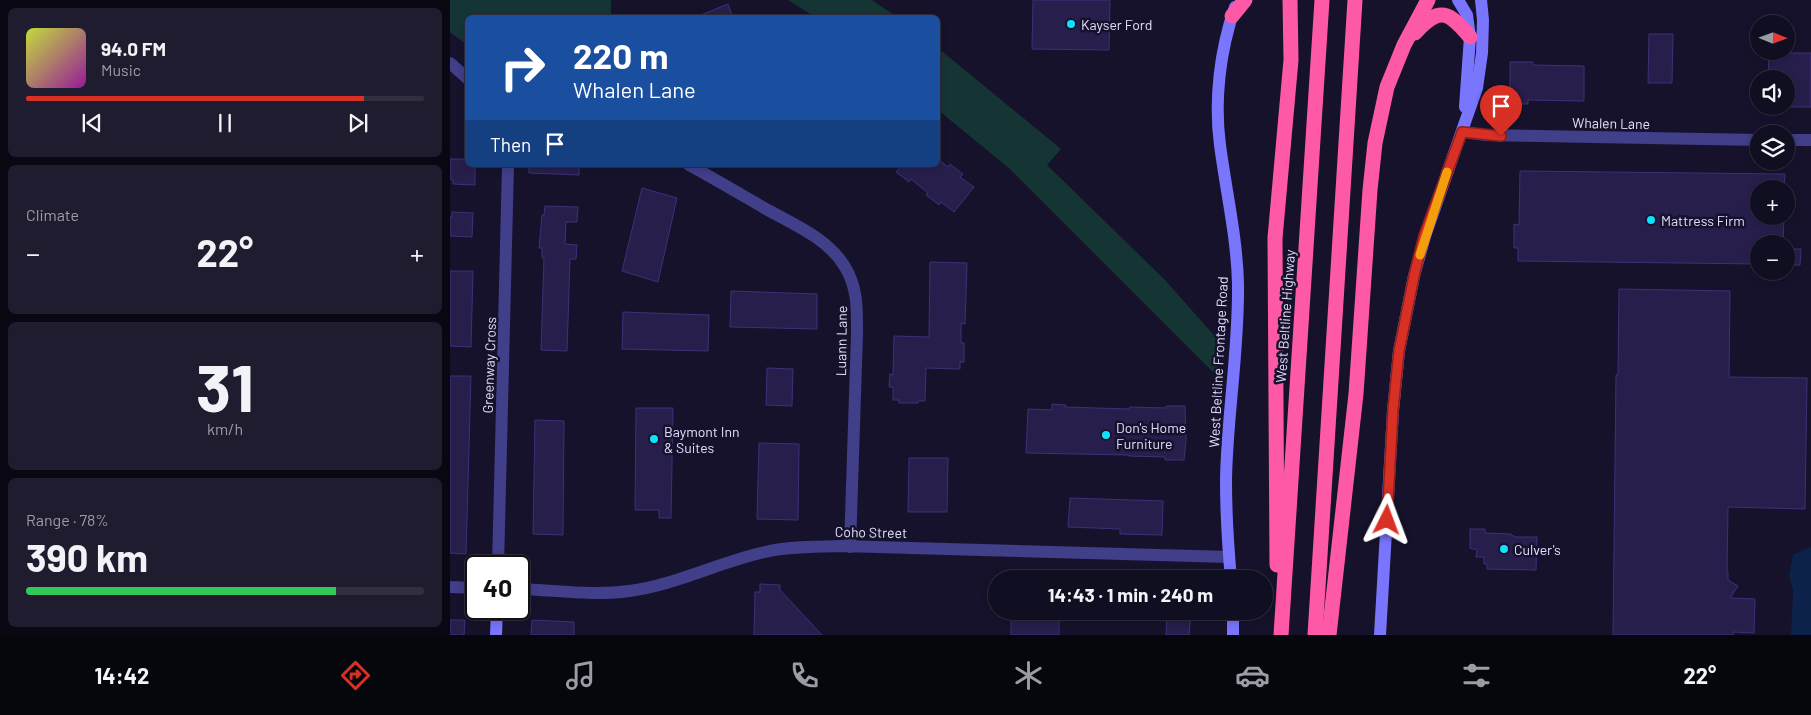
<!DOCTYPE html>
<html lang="en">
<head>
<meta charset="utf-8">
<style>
  body { margin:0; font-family:Barlow,sans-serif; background:#1e1c2e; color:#f1f3f6; height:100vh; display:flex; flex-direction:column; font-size:19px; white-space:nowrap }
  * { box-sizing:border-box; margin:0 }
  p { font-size:16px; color:#9c9ca5 }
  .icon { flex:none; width:28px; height:28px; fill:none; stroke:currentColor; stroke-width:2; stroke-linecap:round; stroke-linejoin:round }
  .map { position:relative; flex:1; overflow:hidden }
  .panel { display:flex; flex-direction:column; gap:8px; padding:8px; background:#090812; width:450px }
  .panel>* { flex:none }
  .hud { position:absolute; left:15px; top:15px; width:475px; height:152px; border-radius:8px; box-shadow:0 2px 8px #0003,0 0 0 1px #302e3f; background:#1a4fa0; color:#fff; overflow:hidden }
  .needle { width:32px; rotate:91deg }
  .tools { position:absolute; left:1300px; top:15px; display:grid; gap:10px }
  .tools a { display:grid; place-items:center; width:45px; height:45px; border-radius:50%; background:#100e21; box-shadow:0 2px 8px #0003,0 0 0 1px #302e3f; font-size:25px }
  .speed { position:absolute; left:15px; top:555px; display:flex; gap:10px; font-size:25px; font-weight:700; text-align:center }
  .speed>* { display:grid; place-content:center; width:65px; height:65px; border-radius:50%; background:#100e21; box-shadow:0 2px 8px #0003,0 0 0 1px #302e3f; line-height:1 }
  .speed .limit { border:2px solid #111; border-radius:8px; background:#fff; color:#111 }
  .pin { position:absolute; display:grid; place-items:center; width:42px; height:42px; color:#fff; margin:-51px -21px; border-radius:50% 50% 50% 0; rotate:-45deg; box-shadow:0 0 5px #0007 }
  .pin .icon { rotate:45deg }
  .me { position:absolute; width:55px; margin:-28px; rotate:3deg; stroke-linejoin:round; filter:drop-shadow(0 0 4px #0008) }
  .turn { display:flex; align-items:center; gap:18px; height:105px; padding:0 25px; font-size:22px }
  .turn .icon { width:65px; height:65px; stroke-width:2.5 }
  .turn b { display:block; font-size:35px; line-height:42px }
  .then { display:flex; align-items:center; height:48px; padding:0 25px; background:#0003; gap:10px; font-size:19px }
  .big { font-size:38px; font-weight:700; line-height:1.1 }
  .panel .card { flex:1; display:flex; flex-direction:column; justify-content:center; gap:8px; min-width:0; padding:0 18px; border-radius:8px; background:#1e1c2e }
  .panel .dial { align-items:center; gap:0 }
  .dial b { font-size:65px; line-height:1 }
  .song { display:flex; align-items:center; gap:15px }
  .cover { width:60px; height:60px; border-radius:8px; background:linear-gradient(135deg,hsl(70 70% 55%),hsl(300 70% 35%)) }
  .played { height:5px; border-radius:2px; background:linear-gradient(90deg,#d93025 85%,#302e3f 85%) }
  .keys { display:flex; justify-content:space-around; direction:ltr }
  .heat { display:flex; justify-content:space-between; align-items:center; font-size:28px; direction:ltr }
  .charge { height:8px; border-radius:4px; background:linear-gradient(90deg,#34c759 78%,#302e3f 0) }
  .trip { position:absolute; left:538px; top:570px; width:285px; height:50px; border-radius:25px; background:#100e21; box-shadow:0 2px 8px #0003,0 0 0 1px #302e3f; font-weight:700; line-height:50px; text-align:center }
  .tabs { display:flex; height:80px; justify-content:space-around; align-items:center; background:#06060d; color:#9c9ca5 }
  .tabs .icon { width:35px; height:35px }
  .tabs .on { color:#d93025 }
  .tabs b { font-size:22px; color:#f1f3f6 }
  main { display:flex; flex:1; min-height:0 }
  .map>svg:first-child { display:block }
</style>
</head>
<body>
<main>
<section class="panel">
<div class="card">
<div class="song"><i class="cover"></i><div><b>94.0 FM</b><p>Music</p></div></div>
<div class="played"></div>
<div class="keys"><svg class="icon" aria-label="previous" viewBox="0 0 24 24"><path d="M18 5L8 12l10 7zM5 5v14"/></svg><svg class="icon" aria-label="pause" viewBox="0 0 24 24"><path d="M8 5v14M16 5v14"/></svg><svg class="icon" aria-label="next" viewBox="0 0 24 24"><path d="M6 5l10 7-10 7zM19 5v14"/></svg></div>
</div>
<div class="card"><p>Climate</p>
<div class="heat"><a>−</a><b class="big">22°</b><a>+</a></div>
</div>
<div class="card dial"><b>31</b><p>km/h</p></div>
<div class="card"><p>Range · 78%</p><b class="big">390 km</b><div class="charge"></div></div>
</section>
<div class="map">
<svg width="1361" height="635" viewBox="0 0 1361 635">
  <rect width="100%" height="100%" fill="#16122c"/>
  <!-- green -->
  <g fill="#153534">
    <path d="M0,0H161V17L18,18L17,45L0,32Z"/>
    <path d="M338,0H422L447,17H365Z"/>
    <path d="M488,48L611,149L597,165L715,280L769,341L768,377L560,169L488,110Z"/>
  </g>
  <!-- water -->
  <path fill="#0c224a" d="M1361,547V635H1341L1343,590L1339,576L1343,555Z"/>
  <!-- building -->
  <g fill="#271e4c" stroke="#3f3078">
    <path d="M583,0H660L659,50L582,49Z"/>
    <path d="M278,4L283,18H246V17Z"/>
    <path d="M1199,34H1223L1222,83H1198Z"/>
    <path d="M1319,53H1361V107H1336V79H1318Z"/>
    <path d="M1060,62H1083V65L1134,66V101L1078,100V104H1060Z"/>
    <path d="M0,159H18V165H25V185L3,184V180L0,179Z"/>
    <path d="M488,159L498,167L500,164L513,174L510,177L524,187L504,212L491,202L489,205L476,195L478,193L461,179L459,182L446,172L452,165H488Z"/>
    <path d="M79,165H129V175L79,173Z"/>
    <path d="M1070,171L1335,174L1334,189H1309V216H1334L1333,244H1309V264L1068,261V248H1064V224L1069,225Z"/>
    <path d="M192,188L227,198L208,282L172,271Z"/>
    <path d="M95,206L128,207L127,222H116L115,244L127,245L126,259H120L117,351L91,350L94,258H92V248H89L92,215H94Z"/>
    <path d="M2,212L23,213L22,237L0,236V217H2Z"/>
    <path d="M1336,249H1351L1350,265H1336Z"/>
    <path d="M480,262L517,263L515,324L511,323V343H514V362H510V369L476,368L475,401H468V403H449V400H443V387H439L440,374L443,375L444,336L479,337Z"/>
    <path d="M0,271H23L21,347L0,346Z"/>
    <path d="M1169,289L1280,291L1279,377L1357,378L1355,509L1278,507L1277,571H1278V580L1288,586L1280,598L1305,599L1304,633L1283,632V635H1163L1166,375H1168Z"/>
    <path d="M281,291L367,294V329L280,327Z"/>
    <path d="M173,312L259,315L258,351L172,349Z"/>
    <path d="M317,368L343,369L342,406L316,405Z"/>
    <path d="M0,376H21L16,554L0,553Z"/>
    <path d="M602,404L616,405L615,407L679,409L680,407L716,408V406H735L736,441L734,460H715V457L679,456V455L576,453L578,409L602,410Z"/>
    <path d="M186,408H223L221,518H209V510H185Z"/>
    <path d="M85,420L114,421L113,535L83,534Z"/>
    <path d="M309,443L349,444L348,520L307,519Z"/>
    <path d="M459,458H498L497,512H458Z"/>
    <path d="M620,498L713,501L712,535L670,534V529L618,527Z"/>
    <path d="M1020,529H1035V533L1061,534V535L1066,537H1087L1086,570L1037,569V564H1034V557H1026L1027,550L1020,548Z"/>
    <path d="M310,584L330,585V590L372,635H304L305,592H310Z"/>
    <rect x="561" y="611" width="48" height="24"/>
    <path d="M717,611H741L739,635H716Z"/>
    <path d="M0,620H15L14,635H0Z"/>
    <path d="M82,620L124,622V635H81Z"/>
  </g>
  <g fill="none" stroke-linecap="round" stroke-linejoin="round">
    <!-- street -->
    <g stroke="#413e8a" stroke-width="12">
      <path d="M0,63L18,79"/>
      <path d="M1013,132L1036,135L1309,140"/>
      <path d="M1336,140H1361"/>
      <path d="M239,165C265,179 290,194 316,209C343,224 379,239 395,267C408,288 407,310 407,334L400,547"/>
      <path d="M48,566L58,165"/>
      <path d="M0,587L26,588"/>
      <path d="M69,589C105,590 143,596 179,591C226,585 269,562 315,552C339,546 367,547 391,546L779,557"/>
    </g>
    <!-- secondary -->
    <g stroke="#7975fd" stroke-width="12">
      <path d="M1008,0L1017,15L1020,37L1015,107"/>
      <path d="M781,579C778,546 776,513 776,480C777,415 789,350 788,284C787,238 776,191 770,145C764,100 770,50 785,7"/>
      <path d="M46,635L47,609"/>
      <path d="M783,635V611"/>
      <path d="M930,635L943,411L949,351L964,276L975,236L1027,88L1032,53L1033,20L1031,0"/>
    </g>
    <!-- highway -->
    <g stroke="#fd59a7" stroke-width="15">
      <path d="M782,16L795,0"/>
      <path d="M965,33C990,5 999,12 1020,37"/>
      <path d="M827,565L825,238L841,60L840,0"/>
      <path d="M831,635L872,0"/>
      <path d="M865,635L905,0"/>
      <path d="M879,635L906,394L920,190L925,143L937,87L954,45L978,0"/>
    </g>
  </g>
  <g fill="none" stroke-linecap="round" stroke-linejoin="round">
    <!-- route casing -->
    <g stroke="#8d1f18" stroke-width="12">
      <path id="route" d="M937,520L943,410L949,351L964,276L974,236L1012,132L1051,136"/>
    </g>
    <!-- route -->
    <use href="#route" stroke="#d93025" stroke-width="9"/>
    <!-- slow -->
    <path stroke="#f59e0b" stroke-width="9" d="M970,255L997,172"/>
  </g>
  <!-- markers -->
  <g fill="#0ce3fc" stroke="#16122c" stroke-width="2">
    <circle cx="621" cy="24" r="5"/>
    <circle cx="1201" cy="220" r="5"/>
    <circle cx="656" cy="435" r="5"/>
    <circle cx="204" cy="439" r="5"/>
    <circle cx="1054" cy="549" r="5"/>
  </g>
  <g text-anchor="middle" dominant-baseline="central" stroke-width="5" stroke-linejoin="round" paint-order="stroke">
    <!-- poi labels -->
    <g font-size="14" fill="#e1ddff" stroke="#16122c" text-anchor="start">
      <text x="631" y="24">Kayser Ford</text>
      <text x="1211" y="220">Mattress Firm</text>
      <text x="666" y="427">Don's Home<tspan x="666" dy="16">Furniture</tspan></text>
      <text x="214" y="431">Baymont Inn<tspan x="214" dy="16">&amp; Suites</tspan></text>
      <text x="1064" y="549">Culver's</text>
    </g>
    <!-- street labels -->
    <g font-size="14" fill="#e1ddff" stroke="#16122c">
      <text transform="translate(1161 123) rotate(1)">Whalen Lane</text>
      <text transform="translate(835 316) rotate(-86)">West Beltline Highway</text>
      <text transform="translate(391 341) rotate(-89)">Luann Lane</text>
      <text transform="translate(768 362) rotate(-87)">West Beltline Frontage Road</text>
      <text transform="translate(39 365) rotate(-88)">Greenway Cross</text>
      <text transform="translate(421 532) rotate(1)">Coho Street</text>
    </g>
  </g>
</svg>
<div class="tools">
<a><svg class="needle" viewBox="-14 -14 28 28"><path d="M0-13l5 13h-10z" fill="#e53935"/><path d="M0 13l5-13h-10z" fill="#9c9ca5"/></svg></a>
<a><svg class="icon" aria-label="sound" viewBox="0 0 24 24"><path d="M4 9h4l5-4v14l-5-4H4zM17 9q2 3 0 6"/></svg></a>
<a><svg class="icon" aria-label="layers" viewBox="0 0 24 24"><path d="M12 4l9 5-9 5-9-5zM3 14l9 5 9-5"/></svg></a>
<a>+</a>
<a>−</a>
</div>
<div class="speed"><div class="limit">40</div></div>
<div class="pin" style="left:1051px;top:136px;background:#d93025"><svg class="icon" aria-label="arrive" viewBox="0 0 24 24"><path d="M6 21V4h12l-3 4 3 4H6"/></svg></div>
<svg class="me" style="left:937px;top:520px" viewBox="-20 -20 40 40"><path d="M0-17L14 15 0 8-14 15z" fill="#d93025" stroke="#fff" stroke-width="4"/></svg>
<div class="trip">14:43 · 1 min · 240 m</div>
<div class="hud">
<div class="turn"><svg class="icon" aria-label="right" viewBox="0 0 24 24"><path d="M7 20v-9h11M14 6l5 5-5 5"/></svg><div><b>220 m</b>Whalen Lane</div></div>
<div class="then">Then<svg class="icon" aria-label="arrive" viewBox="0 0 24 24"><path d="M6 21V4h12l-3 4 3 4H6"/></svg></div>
</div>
</div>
</main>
<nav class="tabs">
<b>14:42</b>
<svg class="icon on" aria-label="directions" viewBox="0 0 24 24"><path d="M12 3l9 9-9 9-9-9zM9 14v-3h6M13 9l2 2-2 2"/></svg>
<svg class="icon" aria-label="music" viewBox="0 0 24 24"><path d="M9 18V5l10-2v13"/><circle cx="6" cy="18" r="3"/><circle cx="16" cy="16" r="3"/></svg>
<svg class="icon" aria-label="phone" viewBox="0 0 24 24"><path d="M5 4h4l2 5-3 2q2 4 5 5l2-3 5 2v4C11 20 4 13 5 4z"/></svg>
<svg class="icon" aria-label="climate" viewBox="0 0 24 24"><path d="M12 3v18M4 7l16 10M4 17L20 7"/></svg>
<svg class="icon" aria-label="car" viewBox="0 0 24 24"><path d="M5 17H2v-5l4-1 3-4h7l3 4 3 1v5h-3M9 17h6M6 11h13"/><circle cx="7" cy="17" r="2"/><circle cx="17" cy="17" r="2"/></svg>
<svg class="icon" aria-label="filters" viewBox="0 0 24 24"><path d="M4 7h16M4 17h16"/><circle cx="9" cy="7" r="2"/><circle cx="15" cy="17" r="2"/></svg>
<b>22°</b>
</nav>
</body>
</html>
